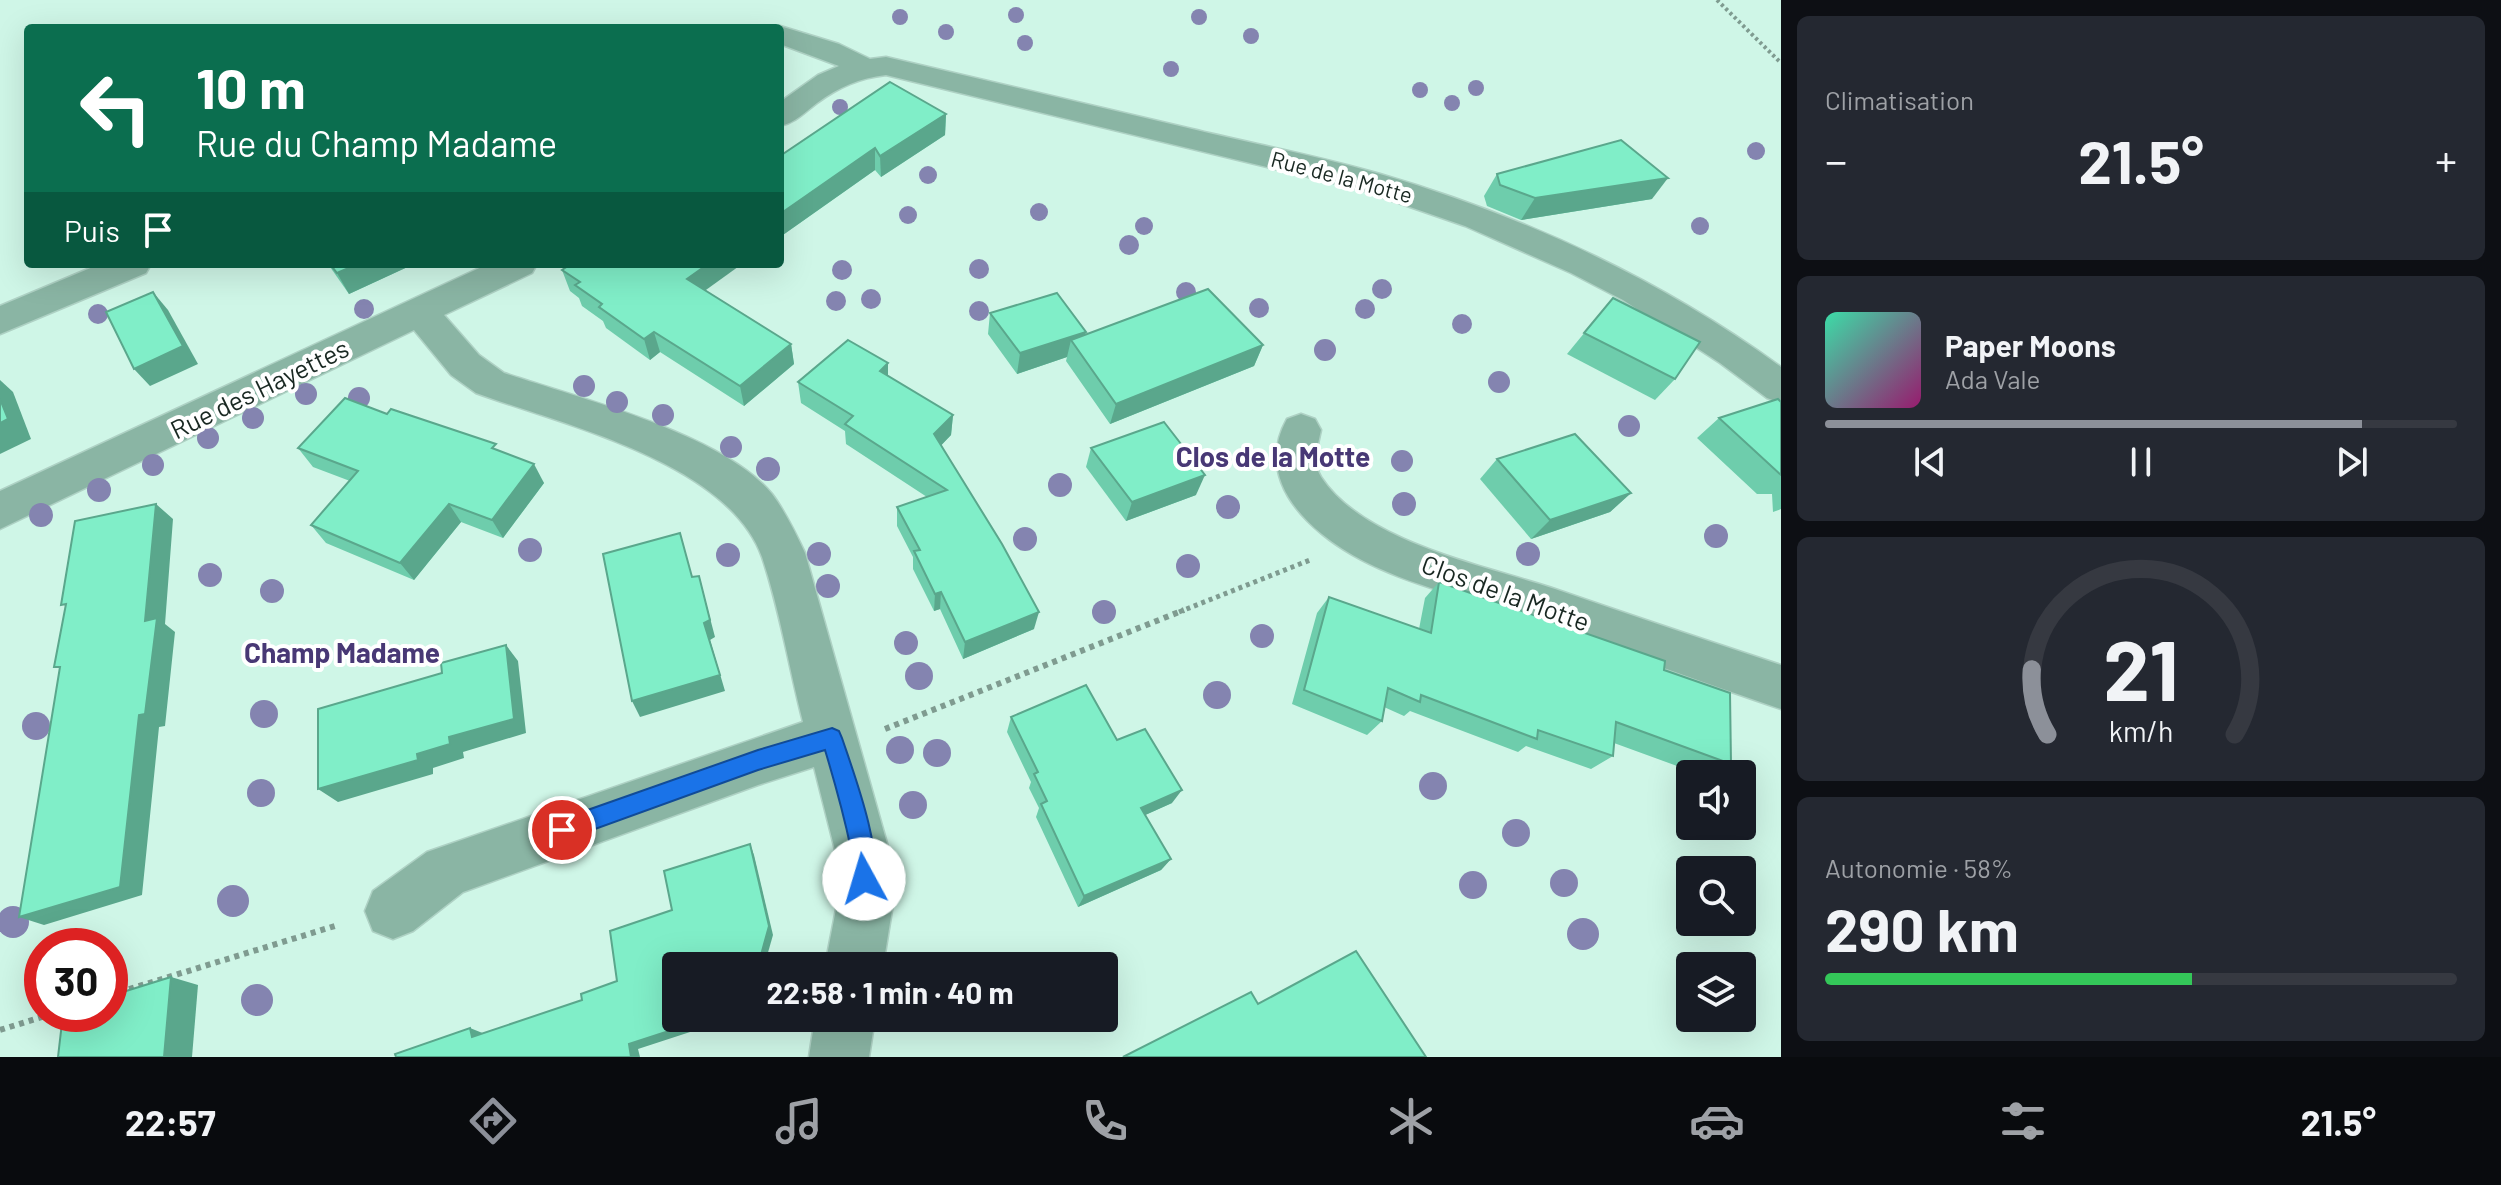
<!DOCTYPE html>
<html lang="fr">
<head>
<meta charset="utf-8">
<style>
  body { margin:0; font-family:Barlow,sans-serif; background:#242831; color:#f1f3f6; height:100vh; display:flex; flex-direction:column; font-size:30px; white-space:nowrap }
  * { box-sizing:border-box; margin:0 }
  p { font-size:26px; color:#9ea1a6 }
  .icon { flex:none; width:44px; height:44px; fill:none; stroke:currentColor; stroke-width:2; stroke-linecap:round; stroke-linejoin:round }
  .map { position:relative; flex:1; overflow:hidden }
  .sheet { display:flex; flex-direction:column; gap:16px; padding:16px; background:#0d0f14; width:720px }
  .sheet>* { flex:none }
  .banner { position:absolute; left:24px; top:24px; width:760px; height:244px; border-radius:8px; box-shadow:0 8px 32px #0002; background:#0b6e4f; color:#fff; overflow:hidden }
  .tools { position:absolute; left:1676px; top:760px; display:grid; gap:16px }
  .tools a { display:grid; place-items:center; width:80px; height:80px; border-radius:8px; background:#171b24; box-shadow:0 8px 32px #0002; font-size:40px }
  .speed { position:absolute; left:24px; top:928px; display:flex; gap:16px; font-size:40px; font-weight:700; text-align:center }
  .speed>* { display:grid; place-content:center; width:104px; height:104px; border-radius:50%; background:#171b24; box-shadow:0 8px 32px #0002; line-height:1 }
  .speed .limit { border:12px solid #d22; background:#fff; color:#111 }
  .pin { position:absolute; display:grid; place-items:center; width:68px; height:68px; color:#fff; margin:-34px; border:4px solid #fff; border-radius:50%; box-shadow:0 2px 8px #0007 }
  .me { position:absolute; width:88px; margin:-44px; rotate:354deg; stroke-linejoin:round; filter:drop-shadow(0 0 6px #0008) }
  .turn { display:flex; align-items:center; gap:28px; height:168px; padding:0 40px; font-size:36px }
  .turn .icon { width:104px; height:104px; stroke-width:2.5 }
  .turn b { display:block; font-size:56px; line-height:68px }
  .then { display:flex; align-items:center; height:76px; padding:0 40px; background:#0003; gap:16px; font-size:30px }
  .big { font-size:60px; font-weight:700; line-height:1.1 }
  .sheet .card { flex:1; display:flex; flex-direction:column; justify-content:center; gap:12px; min-width:0; padding:0 28px; border-radius:12px; background:#242831 }
  .sheet .dial { align-items:center; gap:0 }
  .dial svg { height:208px; overflow:visible; fill:none; stroke:#363941; stroke-width:7; stroke-linecap:round; text-anchor:middle }
  .dial text { fill:#f1f3f6; stroke:none }
  .song { display:flex; align-items:center; gap:24px }
  .cover { width:96px; height:96px; border-radius:12px; background:linear-gradient(135deg,hsl(160 70% 55%),hsl(320 70% 35%)) }
  .played { height:8px; border-radius:4px; background:linear-gradient(90deg,#8c9099 85%,#363941 85%) }
  .keys { display:flex; justify-content:space-around; direction:ltr }
  .heat { display:flex; justify-content:space-between; align-items:center; font-size:44px; direction:ltr }
  .charge { height:12px; border-radius:6px; background:linear-gradient(90deg,#34c759 58%,#363941 0) }
  .trip { position:absolute; left:662px; top:952px; width:456px; height:80px; border-radius:8px; background:#171b24; box-shadow:0 8px 32px #0002; font-weight:700; line-height:80px; text-align:center }
  .tabs { display:flex; height:128px; justify-content:space-around; align-items:center; background:#090b0e; color:#9ea1a6 }
  .tabs .icon { width:56px; height:56px }
  .tabs .active { color:#8c9099 }
  .tabs b { font-size:36px; color:#f1f3f6 }
  main { display:flex; flex:1; min-height:0 }
  .map>svg:first-child { display:block }
</style>
</head>
<body>
<main>
<div class="map">
<svg width="1781" height="1057" viewBox="0 0 1781 1057">
  <rect width="100%" height="100%" fill="#cff6e7"/>
  <g fill="none" stroke-linecap="round" stroke-linejoin="round">
    <!-- street casing -->
    <g stroke="#aed1c4" stroke-width="3">
      <g id="street">
        <path d="M780,26L839,44L870,59L886,57C988,81 1090,105 1192,129C1254,144 1319,156 1380,174C1524,216 1660,279 1781,367V403L1767,398L1720,363L1623,300L1571,273L1465,226L1358,189L886,75C859,78 839,87 817,103C805,112 795,123 780,126V102L818,75L839,66L780,44V28H773Z"/>
        <path d="M100,264H151L146,273L0,334V306Z"/>
        <path d="M488,264H537L532,273L444,315L479,355L504,373C578,398 723,434 772,494C785,511 796,534 805,553L890,854L893,904L883,966H825L837,904L836,854L814,767L758,785L463,892L413,931L393,939L373,931L365,911L373,891L427,852L803,722C789,668 780,610 762,557C728,462 563,425 476,393L451,375L414,330L0,529V491Z"/>
        <path d="M1301,414L1315,419L1321,430C1318,445 1312,463 1321,477C1363,542 1486,566 1555,589C1630,615 1705,640 1781,665V709C1689,678 1598,644 1506,612C1445,591 1373,576 1322,534C1285,504 1262,464 1287,419Z"/>
        <path d="M815,1018H875L869,1057H809Z"/>
      </g>
    </g>
    <!-- path-far2 -->
    <path stroke="#7f9b90" stroke-width="4" stroke-dasharray="3 3" stroke-linecap="butt" d="M1717,0L1781,63"/>
    <!-- path-far1 -->
    <path stroke="#7f9b90" stroke-width="5" stroke-dasharray="4 4" stroke-linecap="butt" d="M1179,612L1310,560"/>
    <!-- path -->
    <g stroke="#7f9b90" stroke-width="6" stroke-dasharray="5 5" stroke-linecap="butt">
      <path d="M885,729L1184,610"/>
      <path d="M110,995L338,925"/>
      <path d="M0,1030L51,1014"/>
    </g>
    <!-- street -->
    <use href="#street" fill="#8ab5a4" fill-rule="evenodd"/>
  </g>
  <!-- trees -->
  <g fill="#8484b0">
    <circle cx="1016" cy="15" r="8"/>
    <circle cx="900" cy="17" r="8"/>
    <circle cx="1199" cy="17" r="8"/>
    <circle cx="946" cy="32" r="8"/>
    <circle cx="1251" cy="36" r="8"/>
    <circle cx="1025" cy="43" r="8"/>
    <circle cx="1171" cy="69" r="8"/>
    <circle cx="1476" cy="88" r="8"/>
    <circle cx="1420" cy="90" r="8"/>
    <circle cx="1452" cy="103" r="8"/>
    <circle cx="840" cy="107" r="8"/>
    <circle cx="1756" cy="151" r="9"/>
    <circle cx="928" cy="175" r="9"/>
    <circle cx="1039" cy="212" r="9"/>
    <circle cx="908" cy="215" r="9"/>
    <circle cx="1144" cy="226" r="9"/>
    <circle cx="1700" cy="226" r="9"/>
    <circle cx="1129" cy="245" r="10"/>
    <circle cx="979" cy="269" r="10"/>
    <circle cx="842" cy="270" r="10"/>
    <circle cx="1382" cy="289" r="10"/>
    <circle cx="1186" cy="292" r="10"/>
    <circle cx="871" cy="299" r="10"/>
    <circle cx="836" cy="301" r="10"/>
    <circle cx="1259" cy="308" r="10"/>
    <circle cx="364" cy="309" r="10"/>
    <circle cx="1365" cy="309" r="10"/>
    <circle cx="979" cy="311" r="10"/>
    <circle cx="98" cy="314" r="10"/>
    <circle cx="1462" cy="324" r="10"/>
    <circle cx="1325" cy="350" r="11"/>
    <circle cx="1499" cy="382" r="11"/>
    <circle cx="584" cy="386" r="11"/>
    <circle cx="306" cy="394" r="11"/>
    <circle cx="359" cy="398" r="11"/>
    <circle cx="617" cy="402" r="11"/>
    <circle cx="663" cy="415" r="11"/>
    <circle cx="253" cy="418" r="11"/>
    <circle cx="1629" cy="426" r="11"/>
    <circle cx="208" cy="438" r="11"/>
    <circle cx="731" cy="447" r="11"/>
    <circle cx="1402" cy="461" r="11"/>
    <circle cx="153" cy="465" r="11"/>
    <circle cx="768" cy="469" r="12"/>
    <circle cx="1060" cy="485" r="12"/>
    <circle cx="99" cy="490" r="12"/>
    <circle cx="1404" cy="504" r="12"/>
    <circle cx="1228" cy="507" r="12"/>
    <circle cx="41" cy="515" r="12"/>
    <circle cx="1716" cy="536" r="12"/>
    <circle cx="1025" cy="539" r="12"/>
    <circle cx="530" cy="550" r="12"/>
    <circle cx="819" cy="554" r="12"/>
    <circle cx="1528" cy="554" r="12"/>
    <circle cx="728" cy="555" r="12"/>
    <circle cx="1188" cy="566" r="12"/>
    <circle cx="210" cy="575" r="12"/>
    <circle cx="828" cy="586" r="12"/>
    <circle cx="272" cy="591" r="12"/>
    <circle cx="1104" cy="612" r="12"/>
    <circle cx="1262" cy="636" r="12"/>
    <circle cx="906" cy="643" r="12"/>
    <circle cx="919" cy="676" r="14"/>
    <circle cx="1217" cy="695" r="14"/>
    <circle cx="264" cy="714" r="14"/>
    <circle cx="36" cy="726" r="14"/>
    <circle cx="900" cy="750" r="14"/>
    <circle cx="937" cy="753" r="14"/>
    <circle cx="1433" cy="786" r="14"/>
    <circle cx="261" cy="793" r="14"/>
    <circle cx="913" cy="805" r="14"/>
    <circle cx="1516" cy="833" r="14"/>
    <circle cx="1564" cy="883" r="14"/>
    <circle cx="1473" cy="885" r="14"/>
    <circle cx="233" cy="901" r="16"/>
    <circle cx="13" cy="922" r="16"/>
    <circle cx="1583" cy="934" r="16"/>
    <circle cx="257" cy="1000" r="16"/>
  </g>
  <!-- wall -->
  <g fill="#6ecdac">
    <path d="M890,82L946,114L945,135L881,177L875,170L780,237Z"/>
    <path d="M1497,174L1652,199L1521,220L1487,206L1484,196Z"/>
    <path d="M328,264H414L349,294Z"/>
    <path d="M562,270L705,290L791,344L794,364L744,406L660,352L650,360L606,328L603,321L582,306L579,298L570,291Z"/>
    <path d="M1613,298L1675,379L1655,400L1567,354Z"/>
    <path d="M990,313L1085,335L1263,345L1254,366L1110,424L1066,361L1067,357L1017,374L988,334Z"/>
    <path d="M888,363V376L953,415L951,435L941,445L1034,629L963,659L940,609L934,611L913,569V557L897,526V507L927,497L846,444L845,431L801,403L798,382Z"/>
    <path d="M1781,402V509L1773,512L1772,494H1757L1697,438L1719,418Z"/>
    <path d="M387,414L499,451L544,483L503,538L461,522L414,580L326,543L311,525L350,481L313,467L298,448Z"/>
    <path d="M1091,448L1196,495L1126,521L1086,467Z"/>
    <path d="M1497,459L1631,493L1610,512L1531,539L1480,479Z"/>
    <path d="M1439,582L1664,670L1731,764L1711,774H1699L1614,743L1613,756L1591,769L1526,746L1518,752L1410,711L1404,716L1384,707L1382,721L1367,735L1292,704L1317,613L1329,597L1419,629L1425,598Z"/>
    <path d="M1011,717L1172,803L1145,815L1171,859L1161,870L1078,907L1036,817L1039,808L1029,788L1031,782L1007,732Z"/>
  </g>
  <!-- shaded-wall -->
  <g fill="#5aa78c">
    <path d="M946,114L945,135L881,177L880,156Z"/>
    <path d="M875,148V170L780,237V214Z"/>
    <path d="M1668,178L1652,199L1521,220L1535,198Z"/>
    <path d="M358,264H414L349,294L337,273Z"/>
    <path d="M708,264H742L692,300L687,279Z"/>
    <path d="M153,292L168,310L198,364L150,386L134,369Z"/>
    <path d="M654,332L660,352L650,360L644,339Z"/>
    <path d="M1086,332L1081,352L1071,340L1067,357L1017,374L1020,353Z"/>
    <path d="M791,344L794,364L744,406L740,386Z"/>
    <path d="M1263,345L1254,366L1110,424L1116,404Z"/>
    <path d="M888,363V384L880,371Z"/>
    <path d="M0,380L13,392L31,439L0,454Z"/>
    <path d="M953,415L951,435L933,454L934,434Z"/>
    <path d="M534,464L544,483L503,538L492,520Z"/>
    <path d="M1205,475L1196,495L1126,521L1132,502Z"/>
    <path d="M1631,493L1610,512L1531,539L1550,520Z"/>
    <path d="M156,504L173,519L165,624L175,632L165,726L159,727L142,895L44,925L19,917L139,715L145,621Z"/>
    <path d="M449,504L461,522L414,580L400,563Z"/>
    <path d="M699,576L715,637L710,640L725,691L640,717L632,701L704,623Z"/>
    <path d="M941,592L940,609L934,611L935,594Z"/>
    <path d="M1039,612L1034,629L963,659L965,642Z"/>
    <path d="M506,645L518,661L526,733L463,752L464,758L433,768V774L338,802L318,789L449,737Z"/>
    <path d="M1182,790L1172,803L1132,821L1141,808Z"/>
    <path d="M750,844L754,855L773,935L765,963L757,966H729Z"/>
    <path d="M1171,859L1161,870L1078,907L1084,896Z"/>
    <path d="M171,977L198,985L192,1057H164Z"/>
    <path d="M709,1018H733L638,1049L640,1057H631L629,1044Z"/>
    <path d="M470,1028L485,1034L472,1037Z"/>
  </g>
  <!-- building -->
  <g fill="#80eec8" stroke="#5aa78c" stroke-width="2">
    <path d="M890,82L946,114L880,156L875,148L780,214V156Z"/>
    <path d="M1621,140L1668,178L1535,198L1500,185L1497,174Z"/>
    <path d="M330,264H358L337,273Z"/>
    <path d="M571,264H708L687,279L791,344L740,386L654,332L644,339L599,307L602,304L575,285L580,282L562,270Z"/>
    <path d="M1208,289L1263,345L1116,404L1071,340Z"/>
    <path d="M153,292L183,346L134,369L106,312Z"/>
    <path d="M1057,293L1086,332L1020,353L990,313Z"/>
    <path d="M1613,298L1700,342L1675,379L1584,333Z"/>
    <path d="M848,340L888,363L880,371L953,415L934,434L1002,544L1039,612L965,642L941,592L935,594L914,551L920,550L897,507L947,490L845,424L853,416L798,382Z"/>
    <path d="M345,398L387,414L391,409L496,444L492,448L534,464L492,520L449,504L400,563L311,525L358,471L298,448Z"/>
    <path d="M0,399L8,419L0,423Z"/>
    <path d="M1778,399L1781,402V475L1719,418Z"/>
    <path d="M1164,422L1205,475L1132,502L1091,448Z"/>
    <path d="M1575,434L1631,493L1550,520L1497,459Z"/>
    <path d="M156,504L145,621L157,618L145,714L139,715L120,887L19,917L60,667H54L66,604L61,605L75,521Z"/>
    <path d="M680,533L692,577L699,576L710,620L704,623L720,675L632,701L603,554Z"/>
    <path d="M1439,582L1665,661L1664,670L1730,693L1731,764L1616,722L1613,756L1538,730L1537,739L1421,695L1420,702L1388,688L1382,721L1304,690L1329,597L1431,633Z"/>
    <path d="M506,645L514,719L449,737L450,744L417,754L418,760L318,789V709L442,673L441,663Z"/>
    <path d="M1086,685L1117,740L1145,729L1182,790L1141,808L1171,859L1084,896L1041,804L1047,801L1034,774L1038,772L1011,717Z"/>
    <path d="M750,844L769,926L761,955L729,966H676V1018H709L629,1044L631,1057H396L395,1054L470,1028L472,1037L582,1000L581,994L617,981L610,931L672,910L664,871Z"/>
    <path d="M1356,951L1426,1057H1123L1251,992L1258,1004Z"/>
    <path d="M171,977L164,1057H58L63,1014H110V996Z"/>
  </g>
  <!-- route -->
  <path fill="#1a73e8" stroke="#114b97" stroke-width="2" d="M832,728L839,731L842,738C853,771 885,856 872,887L864,891L856,887C851,875 853,862 851,849C844,816 835,783 825,750L758,770L562,841L554,838L551,830L554,822L562,819L758,750Z"/>
  <g text-anchor="middle" dominant-baseline="central" stroke-width="8" stroke-linejoin="round" paint-order="stroke">
    <!-- far-street labels -->
    <g font-size="22" fill="#192822" stroke="#fff">
      <text transform="translate(1342 176) rotate(15)">Rue de la Motte</text>
    </g>
    <!-- street labels -->
    <g font-size="26" fill="#192822" stroke="#fff">
      <text transform="translate(259 388) rotate(-26)">Rue des Hayettes</text>
      <text transform="translate(1506 592) rotate(20)">Clos de la Motte</text>
    </g>
    <!-- neighbourhood labels -->
    <g font-size="28" font-weight="bold" fill="#483875" stroke="#fff">
      <text x="1273" y="456">Clos de la Motte</text>
      <text x="342" y="652">Champ Madame</text>
    </g>
  </g>
</svg>
<div class="tools">
<a><svg class="icon" aria-label="sound" viewBox="0 0 24 24"><path d="M4 9h4l5-4v14l-5-4H4zM17 9q2 3 0 6"/></svg></a>
<a><svg class="icon" aria-label="search" viewBox="0 0 24 24"><circle cx="10" cy="10" r="6"/><path d="M15 15l6 6"/></svg></a>
<a><svg class="icon" aria-label="layers" viewBox="0 0 24 24"><path d="M12 4l9 5-9 5-9-5zM3 14l9 5 9-5"/></svg></a>
</div>
<div class="speed"><div class="limit">30</div></div>
<div class="pin" style="left:562px;top:830px;background:#d93025"><svg class="icon" aria-label="arrive" viewBox="0 0 24 24"><path d="M6 21V4h12l-3 4 3 4H6"/></svg></div>
<svg class="me" style="left:864px;top:879px" viewBox="-20 -20 40 40"><circle r="19" fill="#fff"/><path d="M0-13L10 11 0 6-10 11z" fill="#1a73e8"/></svg>
<div class="trip">22:58 · 1 min · 40 m</div>
<div class="banner">
<div class="turn"><svg class="icon" aria-label="left" viewBox="0 0 24 24"><path d="M17 20v-9H6M10 6l-5 5 5 5"/></svg><div><b>10 m</b>Rue du Champ Madame</div></div>
<div class="then">Puis<svg class="icon" aria-label="arrive" viewBox="0 0 24 24"><path d="M6 21V4h12l-3 4 3 4H6"/></svg></div>
</div>
</div>
<section class="sheet">
<div class="card"><p>Climatisation</p>
<div class="heat"><a>−</a><b class="big">21.5°</b><a>+</a></div>
</div>
<div class="card">
<div class="song"><i class="cover"></i><div><b>Paper Moons</b><p>Ada Vale</p></div></div>
<div class="played"></div>
<div class="keys"><svg class="icon" aria-label="previous" viewBox="0 0 24 24"><path d="M18 5L8 12l10 7zM5 5v14"/></svg><svg class="icon" aria-label="pause" viewBox="0 0 24 24"><path d="M8 5v14M16 5v14"/></svg><svg class="icon" aria-label="next" viewBox="0 0 24 24"><path d="M6 5l10 7-10 7zM19 5v14"/></svg></div>
</div>
<div class="card dial"><svg viewBox="0 0 100 80">
<path d="M14 69A42 42 0 1 1 86 69"/>
<path d="M14 69A42 42 0 0 1 8 44" stroke="#8c9099"/>
<text x="50" y="56" font-size="32" font-weight="700">21</text>
<text x="50" y="72" font-size="11">km/h</text>
</svg></div>
<div class="card"><p>Autonomie · 58%</p><b class="big">290 km</b><div class="charge"></div></div>
</section>
</main>
<nav class="tabs">
<b>22:57</b>
<svg class="icon active" aria-label="directions" viewBox="0 0 24 24"><path d="M12 3l9 9-9 9-9-9zM9 14v-3h6M13 9l2 2-2 2"/></svg>
<svg class="icon" aria-label="music" viewBox="0 0 24 24"><path d="M9 18V5l10-2v13"/><circle cx="6" cy="18" r="3"/><circle cx="16" cy="16" r="3"/></svg>
<svg class="icon" aria-label="phone" viewBox="0 0 24 24"><path d="M5 4h4l2 5-3 2q2 4 5 5l2-3 5 2v4C11 20 4 13 5 4z"/></svg>
<svg class="icon" aria-label="climate" viewBox="0 0 24 24"><path d="M12 3v18M4 7l16 10M4 17L20 7"/></svg>
<svg class="icon" aria-label="car" viewBox="0 0 24 24"><path d="M5 17H2v-5l4-1 3-4h7l3 4 3 1v5h-3M9 17h6M6 11h13"/><circle cx="7" cy="17" r="2"/><circle cx="17" cy="17" r="2"/></svg>
<svg class="icon" aria-label="filters" viewBox="0 0 24 24"><path d="M4 7h16M4 17h16"/><circle cx="9" cy="7" r="2"/><circle cx="15" cy="17" r="2"/></svg>
<b>21.5°</b>
</nav>
</body>
</html>
